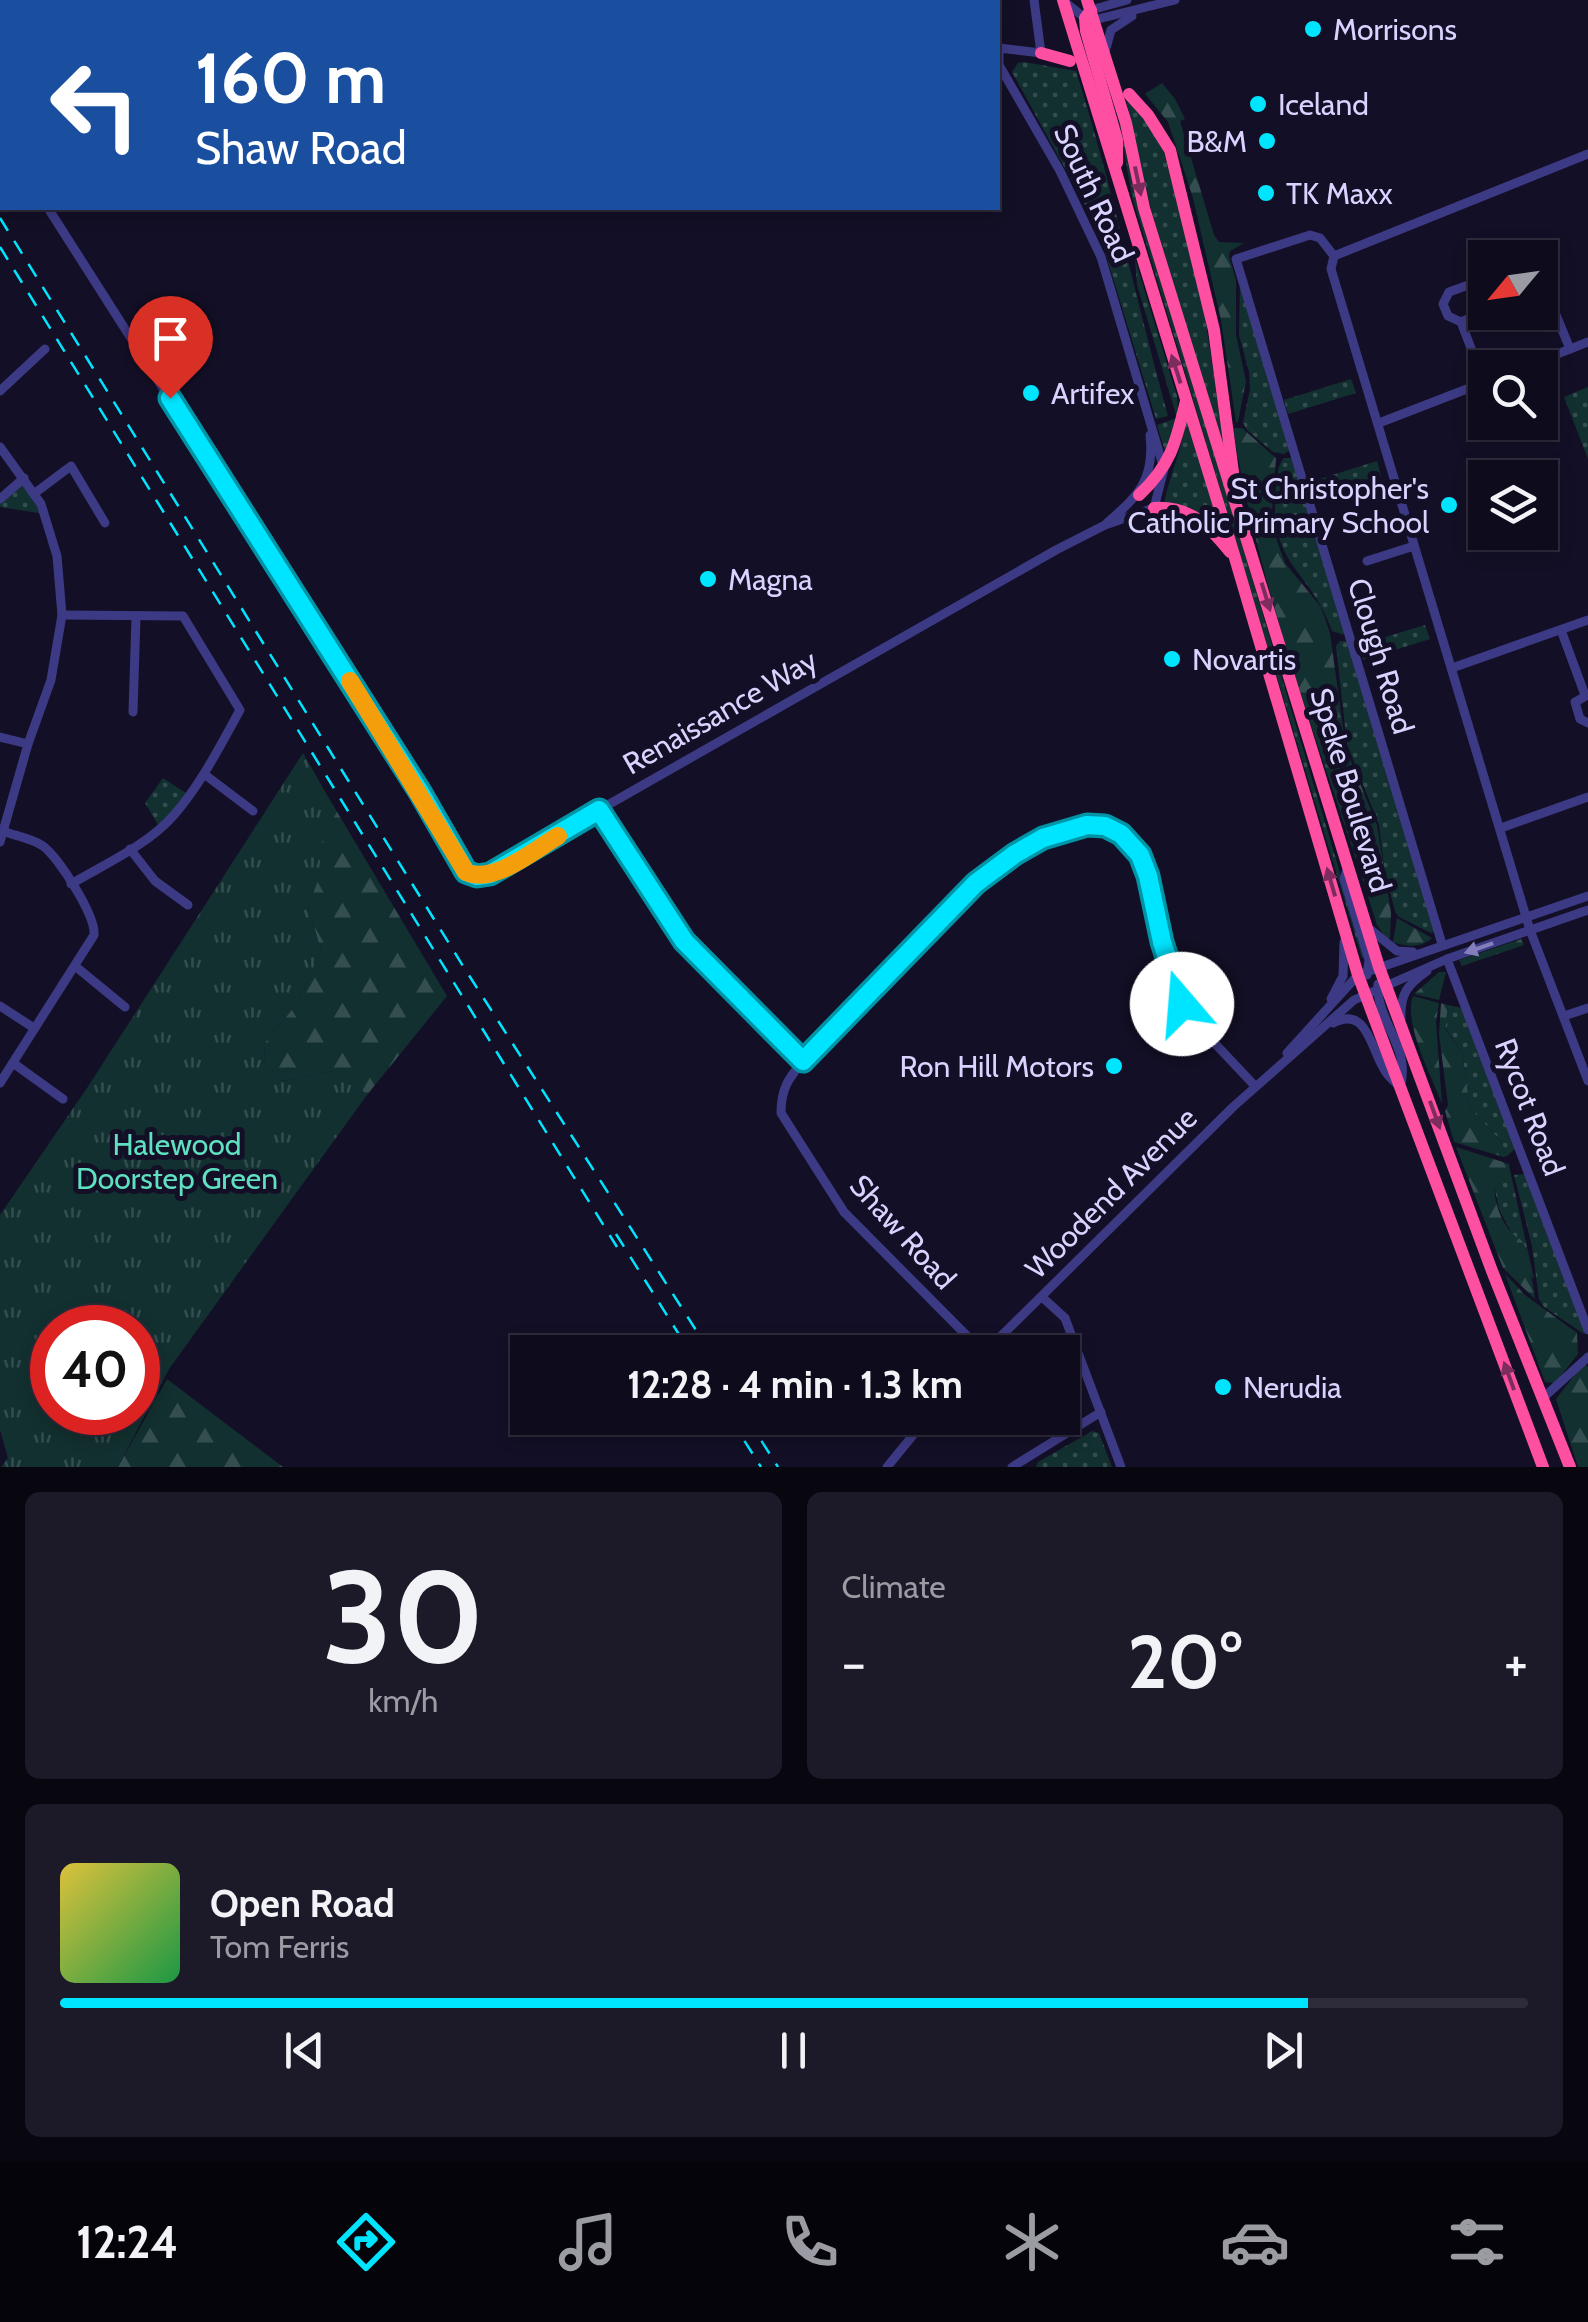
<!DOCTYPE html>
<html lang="en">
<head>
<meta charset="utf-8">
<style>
  body { margin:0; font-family:Cabin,sans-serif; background:#1c1929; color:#f1f3f6; height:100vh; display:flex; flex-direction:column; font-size:38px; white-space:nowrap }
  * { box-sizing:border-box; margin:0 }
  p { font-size:32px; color:#9b9ba3 }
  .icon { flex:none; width:55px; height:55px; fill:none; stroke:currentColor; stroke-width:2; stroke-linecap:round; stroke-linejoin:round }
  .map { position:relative; height:1467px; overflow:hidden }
  .panel { display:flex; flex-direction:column; gap:25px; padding:25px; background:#08060f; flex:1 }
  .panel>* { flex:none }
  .top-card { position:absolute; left:0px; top:0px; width:1000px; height:210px; box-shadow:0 5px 15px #0003,0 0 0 2px #2e2b3b; background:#1a4fa0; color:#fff; overflow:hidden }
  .needle { width:65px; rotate:241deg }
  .tools { position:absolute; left:1468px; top:240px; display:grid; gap:20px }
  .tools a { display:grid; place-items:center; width:90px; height:90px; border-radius:0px; background:#0e0b1c; box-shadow:0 5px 15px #0003,0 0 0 2px #2e2b3b; font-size:50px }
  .speed { position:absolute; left:30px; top:1305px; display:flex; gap:20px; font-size:50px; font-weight:700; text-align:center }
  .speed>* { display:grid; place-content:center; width:130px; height:130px; border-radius:50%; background:#0e0b1c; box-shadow:0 5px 15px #0003,0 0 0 2px #2e2b3b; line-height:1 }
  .speed .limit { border:15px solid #d22; background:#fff; color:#111 }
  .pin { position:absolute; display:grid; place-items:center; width:85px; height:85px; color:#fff; margin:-102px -42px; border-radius:50% 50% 50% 0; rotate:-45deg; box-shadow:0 0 10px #0007 }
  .pin .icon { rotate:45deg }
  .me { position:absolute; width:110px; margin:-55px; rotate:342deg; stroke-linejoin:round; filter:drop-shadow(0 0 8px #0008) }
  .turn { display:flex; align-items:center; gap:35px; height:210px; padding:0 30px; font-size:45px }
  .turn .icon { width:130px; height:130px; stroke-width:2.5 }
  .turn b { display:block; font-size:70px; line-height:85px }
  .big { font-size:75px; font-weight:800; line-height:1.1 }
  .panel .widget { flex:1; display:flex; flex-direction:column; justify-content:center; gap:15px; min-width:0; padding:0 35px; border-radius:15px; background:#1c1929 }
  .panel .dial { align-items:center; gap:0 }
  .dial b { font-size:130px; line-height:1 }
  .song { display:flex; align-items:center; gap:30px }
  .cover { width:120px; height:120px; border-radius:15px; background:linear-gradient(135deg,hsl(50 70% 55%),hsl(140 70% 35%)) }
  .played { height:10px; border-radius:5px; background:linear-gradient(90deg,#00e5ff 85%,#2e2b3b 85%) }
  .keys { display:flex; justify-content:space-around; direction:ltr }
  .heat { display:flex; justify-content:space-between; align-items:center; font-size:55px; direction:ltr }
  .panel .tiles { flex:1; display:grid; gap:25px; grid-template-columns:1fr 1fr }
  .widget:last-child { grid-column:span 2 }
  .trip { position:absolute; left:510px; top:1335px; width:570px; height:100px; border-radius:0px; background:#0e0b1c; box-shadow:0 5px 15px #0003,0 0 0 2px #2e2b3b; font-weight:800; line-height:100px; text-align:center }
  .tab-bar { display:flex; height:160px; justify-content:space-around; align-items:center; background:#06040b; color:#9b9ba3 }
  .tab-bar .icon { width:70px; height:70px }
  .tab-bar .selected { color:#00e5ff }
  .tab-bar b { font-size:45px; color:#f1f3f6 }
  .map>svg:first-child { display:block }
</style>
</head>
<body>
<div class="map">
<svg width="1588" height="1467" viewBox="0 0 1588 1467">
  <defs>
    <pattern id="grass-dots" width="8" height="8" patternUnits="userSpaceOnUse" patternTransform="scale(2.5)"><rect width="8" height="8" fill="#12302f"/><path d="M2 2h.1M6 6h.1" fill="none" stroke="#344d4e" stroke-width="1.8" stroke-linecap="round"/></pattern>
    <pattern id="forest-firs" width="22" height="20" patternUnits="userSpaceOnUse" patternTransform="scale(2.5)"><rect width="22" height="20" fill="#12302f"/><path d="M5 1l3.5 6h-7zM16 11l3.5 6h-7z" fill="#344d4e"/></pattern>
    <pattern id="park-tufts" width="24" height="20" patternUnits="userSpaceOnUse" patternTransform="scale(2.5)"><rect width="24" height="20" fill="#12302f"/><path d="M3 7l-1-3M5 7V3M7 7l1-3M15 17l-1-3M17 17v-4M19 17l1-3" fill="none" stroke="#344d4e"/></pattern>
  </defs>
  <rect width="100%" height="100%" fill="#130f26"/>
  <!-- grass -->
  <g fill="url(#grass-dots)">
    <path d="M1024,62L1076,71C1112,184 1136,301 1168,416L1156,419L1106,255L1090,214L1012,72L1018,63Z"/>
    <path d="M1126,99L1152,126L1164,153L1201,289L1226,459L1151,209Z"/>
    <path d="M1116,105L1148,231L1365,956L1362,958L1132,197Z"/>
    <path d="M1135,259L1177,396L1179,425L1168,461L1157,425L1177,418L1137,285Z"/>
    <path d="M1240,284L1290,450L1284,454L1273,452L1247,430L1243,423L1250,389L1249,372L1239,335Z"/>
    <path d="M1351,379L1356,393L1288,414L1284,400Z"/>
    <path d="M1588,387V459L1564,397Z"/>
    <path d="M1186,412L1221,530L1193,509L1164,504C1170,472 1185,445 1186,412Z"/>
    <path d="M1284,458H1293L1345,633L1344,635L1332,631C1311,569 1268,567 1276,488C1277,477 1277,466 1284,458Z"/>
    <path d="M1377,461L1381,476L1314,497L1310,482Z"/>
    <path d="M19,482L45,514L0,507V501Z"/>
    <path d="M1425,625L1430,639L1363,660L1359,645Z"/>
    <path d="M1340,641H1348L1436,931L1431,933L1399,917L1395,911L1385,874L1379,825L1347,744L1336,646Z"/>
    <path d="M163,778L189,795L160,828L145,803Z"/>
    <path d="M1448,1005L1462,1008L1516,1148L1507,1156L1500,1140L1470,1108L1462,1052L1445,1028Z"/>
    <path d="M1510,1170L1534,1279L1527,1270L1526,1249L1512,1234L1499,1209L1494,1186L1496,1179Z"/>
    <path d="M1525,1174L1585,1333L1584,1334L1544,1307L1539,1299L1532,1246L1514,1175Z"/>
    <path d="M1092,1431L1099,1433L1112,1467H1036L1038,1462Z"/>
  </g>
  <!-- forest -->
  <g fill="url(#forest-firs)">
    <path d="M1162,83L1175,99L1185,119L1180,121L1214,235L1219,242L1244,243L1230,251L1229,256L1236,280V335L1246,381L1238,422H1236L1221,320L1193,198L1168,122L1145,94Z"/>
    <path d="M1233,428H1242L1276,458L1272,511L1275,535L1285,563L1321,607L1330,633L1346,749L1377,825L1391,913L1390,938H1386L1377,925C1326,761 1260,598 1233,428Z"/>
    <path d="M327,795L447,996L367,1095L338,1070L283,1081L265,1063L264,1044L298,1002L321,951L308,906Z"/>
    <path d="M1397,918L1432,938C1421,948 1406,947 1393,942Z"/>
    <path d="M1521,939L1524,945L1462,966L1459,960Z"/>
    <path d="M1439,972H1446L1439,1000L1414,994Z"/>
    <path d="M1413,996L1439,1003L1436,1022L1442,1104C1432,1077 1403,1024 1413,996Z"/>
    <path d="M1441,1003L1448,1005L1445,1029L1462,1052L1470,1108L1500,1140L1507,1156L1503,1157L1454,1142L1445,1111L1448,1105L1439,1034Z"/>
    <path d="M1456,1147L1509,1164L1510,1170L1496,1180C1491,1195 1500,1221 1512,1233C1517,1239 1520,1237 1524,1244C1526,1248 1535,1294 1535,1299L1503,1268Z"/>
    <path d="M1505,1274L1525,1295L1577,1333L1578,1354L1555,1383L1545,1382Z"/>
    <path d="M1584,1363L1588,1367V1467H1578L1556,1399Z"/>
    <path d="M167,1379L283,1467H118Z"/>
  </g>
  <!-- park -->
  <path fill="url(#park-tufts)" fill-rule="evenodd" d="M303,753L327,795L318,881L308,906L321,951L298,1002L264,1044L265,1063L283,1081L338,1070L367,1095L169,1369L118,1467H1L8,1458L0,1430V1215L87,1088ZM52,1328H138V1412H52Z"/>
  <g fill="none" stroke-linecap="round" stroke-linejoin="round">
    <!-- minor -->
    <g stroke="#3d3a85" stroke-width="9">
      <path d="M1066,3L1085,18L1094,20L1175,0"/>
      <path d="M1091,10L1127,0"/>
      <path d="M1105,52L1111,30L1132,16"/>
      <path d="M0,132L2,136"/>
      <path d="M48,208L420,792L467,871L477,877L491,874L599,810"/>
      <path d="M1334,256L1331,269L1530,930L1588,1081"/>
      <path d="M1334,256L1320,238L1310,235L1236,259L1442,944"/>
      <path d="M1334,256L1588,154"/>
      <path d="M1540,260L1546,262L1552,273L1550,284L1543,289"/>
      <path d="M1485,279L1449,292L1443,304L1448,316L1461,322L1485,312"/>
      <path d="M1545,288L1570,349"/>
      <path d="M1461,322L1484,382"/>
      <path d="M1522,368L1588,342"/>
      <path d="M0,391L45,349"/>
      <path d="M1379,423L1485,382"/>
      <path d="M0,447L41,504L57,556L62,615L51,680L28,744L0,842"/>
      <path d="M35,493L71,466L105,523"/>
      <path d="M0,499L24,478"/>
      <path d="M1107,523C1138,496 1155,480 1150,435"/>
      <path d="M1367,561L1414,546"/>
      <path d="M62,615L183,616L240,710C220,746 201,784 174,815C148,845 105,864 71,884"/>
      <path d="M1561,630L1585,695"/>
      <path d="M1452,668L1588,620"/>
      <path d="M1588,695L1575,702L1580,719L1588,723"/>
      <path d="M133,712L136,617"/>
      <path d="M0,737L28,744"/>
      <path d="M204,774L253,811"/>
      <path d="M1501,828L1588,797"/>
      <path d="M130,849L155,881L188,905"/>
      <path d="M1347,870L1344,879L1369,960L1367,975"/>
      <path d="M1371,930L1397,951L1413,952"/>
      <path d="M1447,959L1588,1330"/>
      <path d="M75,966L125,1007"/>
      <path d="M1331,999L1343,976L1344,942"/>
      <path d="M0,1006L34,1028"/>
      <path d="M1564,1016L1588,1008"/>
      <path d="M1401,1019C1400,994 1407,985 1427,971"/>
      <path d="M1333,1023C1367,1005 1371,1049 1384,1069C1387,1076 1395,1082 1400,1087C1412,1048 1376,1022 1378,984"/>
      <path d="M1287,1053L1358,975L1588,896"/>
      <path d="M803,1061L685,941L599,810L1056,550L1105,525L1154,508L1164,469L1101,257L1060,171L999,65V48L1041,53L1034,0"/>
      <path d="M13,1063L63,1099"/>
      <path d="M0,1083L94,935C96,916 59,858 43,846C33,839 17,836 5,832"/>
      <path d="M1042,1297L1065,1318L1121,1467"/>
      <path d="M983,1352L844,1212L781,1113C781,1089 788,1079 803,1061L976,883L1015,854L1043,839L1087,825L1105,826L1121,834L1140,855L1148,877L1162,943L1187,1014L1255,1086"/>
      <path d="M985,1352L1234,1106L1354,1000L1447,959L1588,910"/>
      <path d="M1543,1398L1588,1357"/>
      <path d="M887,1467L927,1418"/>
      <path d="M1012,1467L1101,1412"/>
    </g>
    <!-- highway -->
    <g stroke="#ff4fa3" stroke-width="12">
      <path d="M1063,0L1235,558L1358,975L1543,1467"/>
      <path d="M1087,0L1126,123L1144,208L1379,967L1492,1271L1570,1467"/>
      <path d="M1091,10L1085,18L1086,31L1117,140V163"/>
      <path d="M1041,53L1070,61"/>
      <path d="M1129,94L1148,115L1170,150L1214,330L1233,472"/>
      <path d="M1139,495C1171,465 1176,442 1186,401"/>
      <path d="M1154,508C1191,506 1208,525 1230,552"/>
    </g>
    <!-- rail -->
    <g stroke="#00e5ff" stroke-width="2.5" stroke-dasharray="15 12" stroke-linecap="butt">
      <path d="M0,218L463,966L710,1352"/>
      <path d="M0,247L617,1247"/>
      <path d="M616,1234L690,1352"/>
      <path d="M730,1418L761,1467"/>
      <path d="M747,1418L778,1467"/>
    </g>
  </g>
  <!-- one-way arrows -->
  <defs><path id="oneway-solid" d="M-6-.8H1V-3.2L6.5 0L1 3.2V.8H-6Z" transform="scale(2.5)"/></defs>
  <g fill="#7d2c5e">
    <use href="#oneway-solid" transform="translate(1138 181) rotate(78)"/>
    <use href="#oneway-solid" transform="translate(1176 369) rotate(-108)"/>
    <use href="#oneway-solid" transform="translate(1266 597) rotate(73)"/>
    <use href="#oneway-solid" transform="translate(1331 882) rotate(-106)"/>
    <use href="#oneway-solid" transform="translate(1435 1115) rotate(70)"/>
    <use href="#oneway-solid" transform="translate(1509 1376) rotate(-110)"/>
  </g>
  <use fill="#837fbc" href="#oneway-solid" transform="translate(1479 948) rotate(161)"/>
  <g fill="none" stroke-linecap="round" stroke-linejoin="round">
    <!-- route casing -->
    <g stroke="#0095a6" stroke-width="25">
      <path id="route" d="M170,398L420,792L466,872L477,876L490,874L599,810L684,941L803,1061L976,883L1015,854L1043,838L1087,825L1105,826L1121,834L1140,855L1148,876L1162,942L1182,1004"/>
    </g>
    <!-- route -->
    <use href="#route" stroke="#00e5ff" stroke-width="18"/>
    <!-- slow -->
    <path stroke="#f59e0b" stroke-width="18" d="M350,681L466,872C493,885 534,850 558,836"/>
  </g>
  <!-- markers -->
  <g fill="#00e5ff" stroke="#130f26" stroke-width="4">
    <circle cx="1313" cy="29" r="10"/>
    <circle cx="1258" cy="104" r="10"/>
    <circle cx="1267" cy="141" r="10"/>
    <circle cx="1266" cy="193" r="10"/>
    <circle cx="1031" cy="393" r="10"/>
    <circle cx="1449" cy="505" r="10"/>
    <circle cx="708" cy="579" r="10"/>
    <circle cx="1172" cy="659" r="10"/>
    <circle cx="1114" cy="1066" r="10"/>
    <circle cx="1223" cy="1387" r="10"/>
  </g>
  <g text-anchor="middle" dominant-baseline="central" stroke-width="10" stroke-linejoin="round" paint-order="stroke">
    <!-- poi labels -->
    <g font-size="30" fill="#d9d4ff" stroke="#130f26" text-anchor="start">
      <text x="1333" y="29">Morrisons</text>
      <text x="1278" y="104">Iceland</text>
      <text x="1247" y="141" text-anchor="end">B&amp;M</text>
      <text x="1286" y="193">TK Maxx</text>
      <text x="1051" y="393">Artifex</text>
      <text x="1429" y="488" text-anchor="end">St Christopher's<tspan x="1429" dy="34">Catholic Primary School</tspan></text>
      <text x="728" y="579">Magna</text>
      <text x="1192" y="659">Novartis</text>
      <text x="1094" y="1066" text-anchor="end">Ron Hill Motors</text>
      <text x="1243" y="1387">Nerudia</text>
    </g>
    <!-- street labels -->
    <g font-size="30" fill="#d9d4ff" stroke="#130f26">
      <text transform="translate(1094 193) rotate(65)">South Road</text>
      <text transform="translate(1381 656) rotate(73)">Clough Road</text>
      <text transform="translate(720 712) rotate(-30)">Renaissance Way</text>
      <text transform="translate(1351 790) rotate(73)">Speke Boulevard</text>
      <text transform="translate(1530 1107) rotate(69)">Rycot Road</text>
      <text transform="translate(1111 1193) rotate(-45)">Woodend Avenue</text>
      <text transform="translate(903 1232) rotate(48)">Shaw Road</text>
    </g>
    <!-- park labels -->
    <g font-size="30" fill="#5fe0c0" stroke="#130f26">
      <text x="177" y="1144">Halewood<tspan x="177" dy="34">Doorstep Green</tspan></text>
    </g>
  </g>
</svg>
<div class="tools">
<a><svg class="needle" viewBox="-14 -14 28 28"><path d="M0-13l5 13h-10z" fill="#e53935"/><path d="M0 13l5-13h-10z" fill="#9b9ba3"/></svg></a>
<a><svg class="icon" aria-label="search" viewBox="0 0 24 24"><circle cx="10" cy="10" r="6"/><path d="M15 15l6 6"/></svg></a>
<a><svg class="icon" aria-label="layers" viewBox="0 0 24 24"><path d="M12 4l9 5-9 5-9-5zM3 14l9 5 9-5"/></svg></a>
</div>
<div class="speed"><div class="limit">40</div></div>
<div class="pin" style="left:170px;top:398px;background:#d93025"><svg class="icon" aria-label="arrive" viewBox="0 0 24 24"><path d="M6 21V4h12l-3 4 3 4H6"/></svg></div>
<svg class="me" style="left:1182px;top:1004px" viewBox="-20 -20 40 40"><circle r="19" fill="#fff"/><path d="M0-13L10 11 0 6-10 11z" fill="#00e5ff"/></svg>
<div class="trip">12:28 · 4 min · 1.3 km</div>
<div class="top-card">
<div class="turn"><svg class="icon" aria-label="left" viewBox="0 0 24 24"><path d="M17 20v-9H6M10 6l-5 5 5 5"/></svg><div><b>160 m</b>Shaw Road</div></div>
</div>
</div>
<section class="panel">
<div class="tiles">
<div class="widget dial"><b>30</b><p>km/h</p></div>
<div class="widget"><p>Climate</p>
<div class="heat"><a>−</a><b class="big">20°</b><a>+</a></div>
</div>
<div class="widget">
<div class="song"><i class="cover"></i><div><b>Open Road</b><p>Tom Ferris</p></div></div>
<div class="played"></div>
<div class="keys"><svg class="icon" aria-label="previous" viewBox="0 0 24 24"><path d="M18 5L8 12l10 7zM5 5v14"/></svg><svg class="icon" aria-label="pause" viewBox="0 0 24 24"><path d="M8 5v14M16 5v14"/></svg><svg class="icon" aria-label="next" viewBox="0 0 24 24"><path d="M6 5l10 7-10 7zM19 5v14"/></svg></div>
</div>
</div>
</section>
<nav class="tab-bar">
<b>12:24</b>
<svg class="icon selected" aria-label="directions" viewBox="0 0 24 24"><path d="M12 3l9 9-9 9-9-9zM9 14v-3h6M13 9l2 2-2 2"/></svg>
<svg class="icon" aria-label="music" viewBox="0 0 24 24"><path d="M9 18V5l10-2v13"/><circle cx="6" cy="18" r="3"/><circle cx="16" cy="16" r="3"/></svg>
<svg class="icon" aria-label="phone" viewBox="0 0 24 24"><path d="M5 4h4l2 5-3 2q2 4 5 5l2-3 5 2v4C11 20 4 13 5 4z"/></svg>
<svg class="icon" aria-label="climate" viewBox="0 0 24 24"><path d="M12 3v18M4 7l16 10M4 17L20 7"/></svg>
<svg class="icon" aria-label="car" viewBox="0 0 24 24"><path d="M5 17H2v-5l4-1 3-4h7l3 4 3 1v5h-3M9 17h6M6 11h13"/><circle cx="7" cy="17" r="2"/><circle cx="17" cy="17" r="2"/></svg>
<svg class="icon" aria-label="filters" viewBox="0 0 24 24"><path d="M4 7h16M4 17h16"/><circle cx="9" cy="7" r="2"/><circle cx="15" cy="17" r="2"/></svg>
</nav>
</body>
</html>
